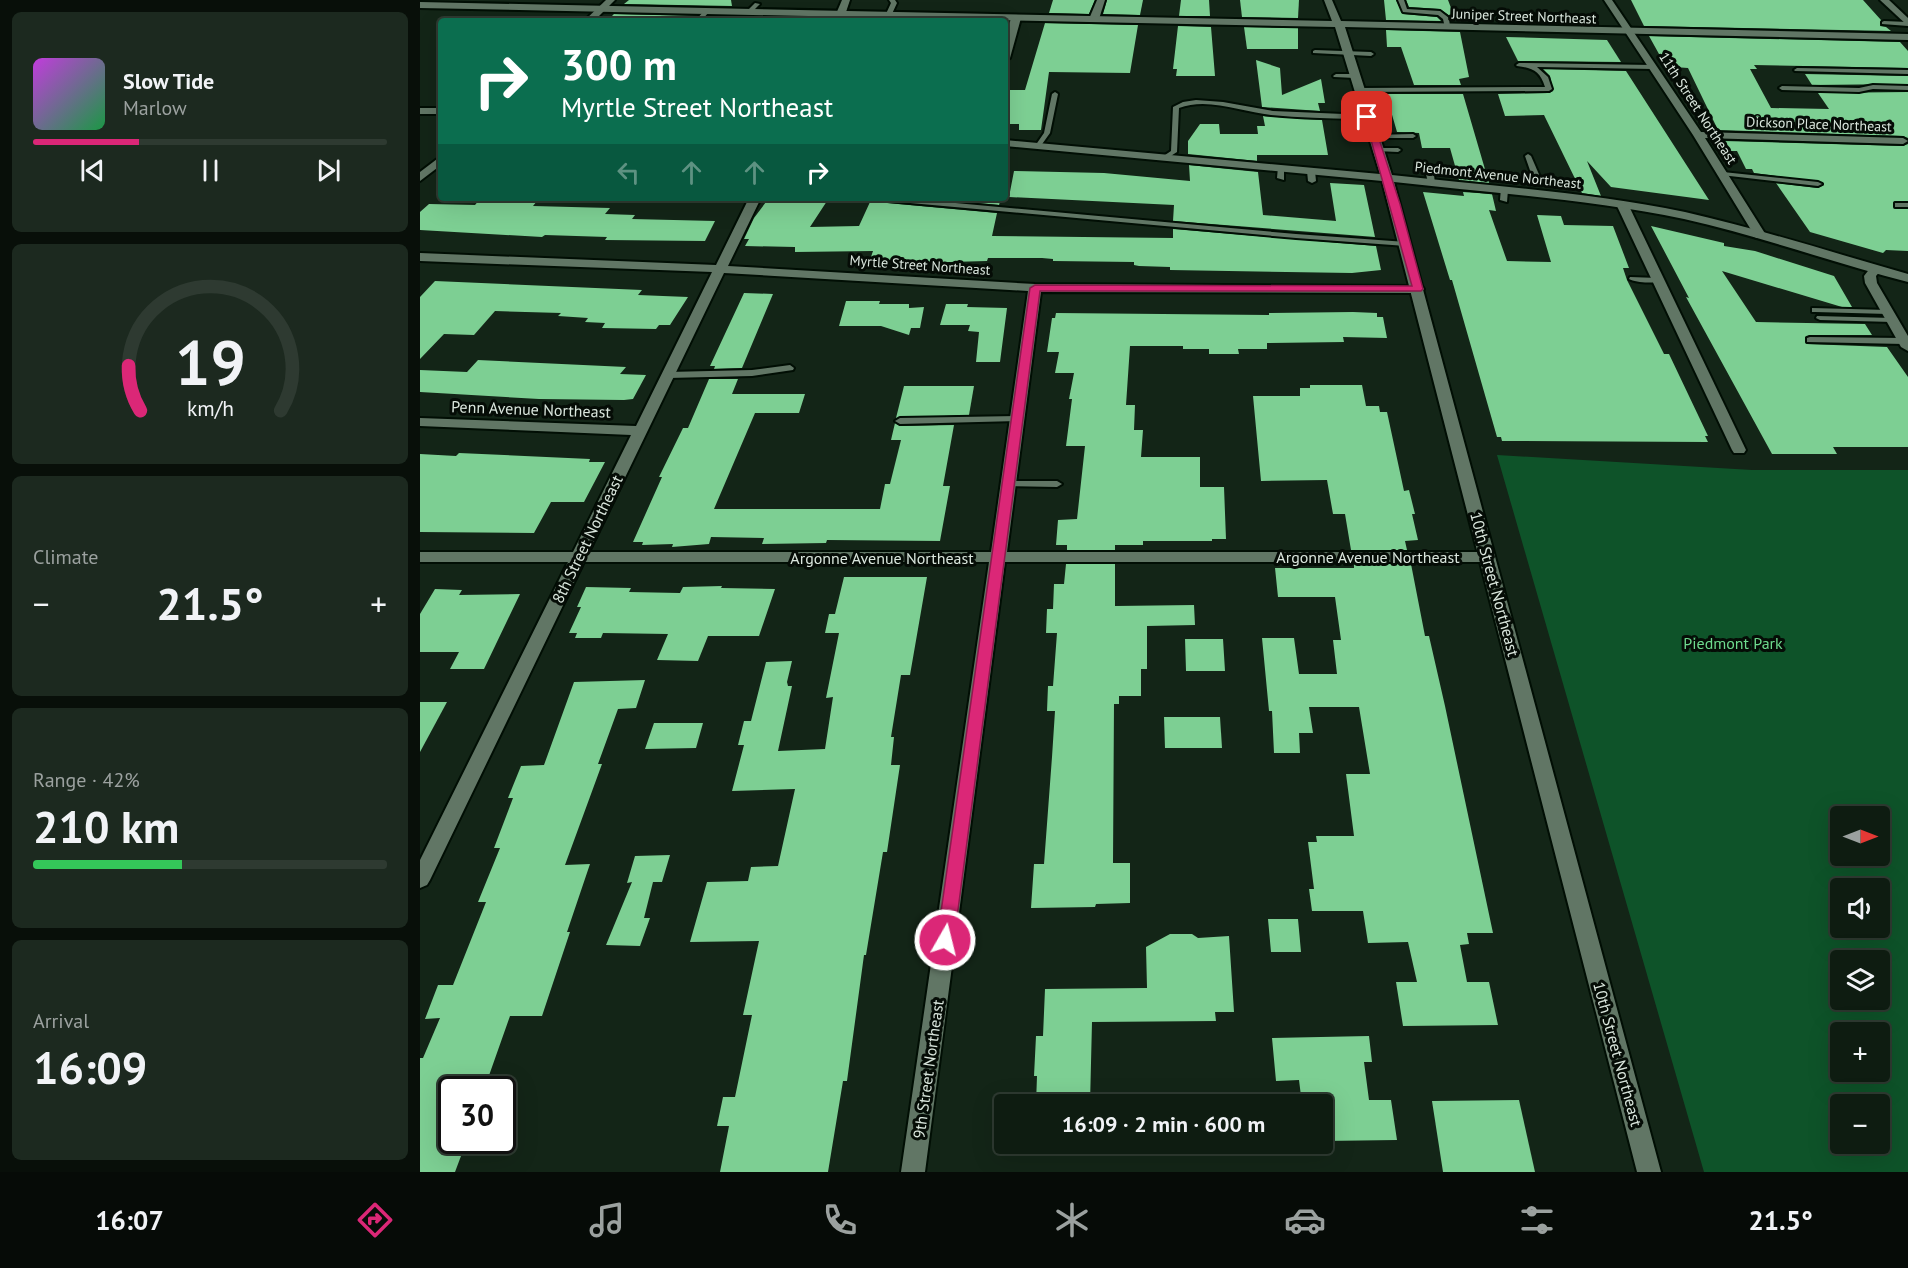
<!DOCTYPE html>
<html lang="en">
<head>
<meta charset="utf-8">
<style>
  body { margin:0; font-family:"PT Sans",sans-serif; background:#1c291f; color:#f1f3f6; height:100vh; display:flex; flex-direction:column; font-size:22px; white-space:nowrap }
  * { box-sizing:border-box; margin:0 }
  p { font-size:20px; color:#9ba19f }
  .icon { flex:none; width:33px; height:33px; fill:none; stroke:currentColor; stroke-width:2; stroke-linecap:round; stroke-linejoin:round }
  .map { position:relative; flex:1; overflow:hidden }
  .details { display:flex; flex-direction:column; gap:12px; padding:12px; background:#080f09; width:420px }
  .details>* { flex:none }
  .top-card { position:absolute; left:18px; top:18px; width:570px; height:183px; border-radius:6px; box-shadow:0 6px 24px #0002,0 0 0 2px #2e3a31; background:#0b6e4f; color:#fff; overflow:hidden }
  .needle { width:39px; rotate:90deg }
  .buttons { position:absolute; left:1410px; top:806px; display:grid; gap:12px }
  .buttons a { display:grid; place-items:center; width:60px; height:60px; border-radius:6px; background:#0e1c11; box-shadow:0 6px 24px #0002,0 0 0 2px #2e3a31; font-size:30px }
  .speed { position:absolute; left:18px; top:1076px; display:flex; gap:12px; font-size:30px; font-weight:700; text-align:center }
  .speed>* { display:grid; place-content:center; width:78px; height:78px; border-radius:50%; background:#0e1c11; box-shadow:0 6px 24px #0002,0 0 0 2px #2e3a31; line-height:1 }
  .speed .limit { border:3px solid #111; border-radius:9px; background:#fff; color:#111 }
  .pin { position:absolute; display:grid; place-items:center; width:51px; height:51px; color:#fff; margin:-26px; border-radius:12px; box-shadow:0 3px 9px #0006 }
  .me { position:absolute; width:66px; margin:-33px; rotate:8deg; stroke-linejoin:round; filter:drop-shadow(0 0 4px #0008) }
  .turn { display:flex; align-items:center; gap:21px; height:126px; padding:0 24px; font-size:27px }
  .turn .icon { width:78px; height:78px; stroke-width:2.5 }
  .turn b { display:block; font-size:42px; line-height:51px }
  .lanes { display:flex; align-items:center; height:57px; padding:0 24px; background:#0003; justify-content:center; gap:30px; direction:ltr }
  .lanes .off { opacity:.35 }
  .big { font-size:45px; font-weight:800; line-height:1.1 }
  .details .widget { flex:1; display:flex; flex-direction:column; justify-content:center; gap:9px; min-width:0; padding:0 21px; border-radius:9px; background:#1c291f }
  .details .dial { align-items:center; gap:0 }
  .dial svg { height:156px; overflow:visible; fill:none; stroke:#2e3a31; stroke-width:7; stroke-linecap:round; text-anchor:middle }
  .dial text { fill:#f1f3f6; stroke:none }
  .song { display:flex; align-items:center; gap:18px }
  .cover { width:72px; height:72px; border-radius:9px; background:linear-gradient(135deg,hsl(290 70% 55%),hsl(140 70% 35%)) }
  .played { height:6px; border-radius:3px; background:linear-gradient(90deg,#db2777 30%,#2e3a31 30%) }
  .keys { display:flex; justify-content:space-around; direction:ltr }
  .heat { display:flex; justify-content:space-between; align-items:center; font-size:33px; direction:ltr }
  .charge { height:9px; border-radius:4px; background:linear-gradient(90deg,#34c759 42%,#2e3a31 0) }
  .trip { position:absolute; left:574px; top:1094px; width:339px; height:60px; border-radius:6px; background:#0e1c11; box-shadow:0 6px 24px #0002,0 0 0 2px #2e3a31; font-weight:800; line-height:60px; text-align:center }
  .dock { display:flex; height:96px; justify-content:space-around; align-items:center; background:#060b07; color:#9ba19f }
  .dock .icon { width:42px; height:42px }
  .dock .on { color:#db2777 }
  .dock b { font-size:27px; color:#f1f3f6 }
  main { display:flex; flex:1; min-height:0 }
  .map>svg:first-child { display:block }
</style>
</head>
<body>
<main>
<section class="details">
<div class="widget">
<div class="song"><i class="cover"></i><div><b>Slow Tide</b><p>Marlow</p></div></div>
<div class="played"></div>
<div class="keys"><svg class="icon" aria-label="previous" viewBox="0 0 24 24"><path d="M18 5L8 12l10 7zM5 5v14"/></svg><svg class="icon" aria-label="pause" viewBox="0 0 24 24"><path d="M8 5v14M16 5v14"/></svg><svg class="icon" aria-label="next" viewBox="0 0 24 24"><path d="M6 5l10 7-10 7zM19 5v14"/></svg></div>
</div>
<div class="widget dial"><svg viewBox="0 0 100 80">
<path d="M14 69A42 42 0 1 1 86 69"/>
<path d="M14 69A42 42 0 0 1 8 46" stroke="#db2777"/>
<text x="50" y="56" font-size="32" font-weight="700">19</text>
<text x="50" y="72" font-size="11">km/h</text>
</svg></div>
<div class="widget"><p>Climate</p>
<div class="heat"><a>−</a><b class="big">21.5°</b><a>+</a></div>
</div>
<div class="widget"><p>Range · 42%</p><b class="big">210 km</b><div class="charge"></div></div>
<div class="widget"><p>Arrival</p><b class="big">16:09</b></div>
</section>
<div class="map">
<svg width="1488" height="1172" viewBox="0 0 1488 1172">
  <rect width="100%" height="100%" fill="#132517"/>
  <!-- green -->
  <path fill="#0e5329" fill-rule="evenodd" d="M1077,455L1332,470H1488V1172H1284ZM1420,816H1460V855H1420ZM1420,888H1460V927H1420ZM1420,960H1460V999H1420ZM1420,1032H1460V1071H1420ZM1420,1104H1460V1143H1420Z"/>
  <!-- building -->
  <g fill="#7dcf93">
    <path d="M209,0H311L312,6L204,4Z"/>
    <path d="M633,0H675L669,14L629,13Z"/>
    <path d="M687,0H723L720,15L683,14Z"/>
    <path d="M761,0H789L790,16H759Z"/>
    <path d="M820,0H879L878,18L822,17Z"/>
    <path d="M964,0H976L983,14L1017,17L1021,21L966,20Z"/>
    <path d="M986,0H1028L1036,21H1032L1030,16L1020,9L989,7Z"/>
    <path d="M1211,0H1443L1461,20L1460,26L1466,27L1471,31L1224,26Z"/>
    <path d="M194,14L276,16L273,21H187Z"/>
    <path d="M625,23L718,25L710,73L629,72L621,130H599V124H585V90H605Z"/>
    <path d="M758,26L791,27L795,76H756L757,69H753Z"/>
    <path d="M824,27L878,28V49H827Z"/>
    <path d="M966,30L1040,32L1049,77L1039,79L1041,85H994L981,47H967Z"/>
    <path d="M1229,36L1480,42L1488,51V68L1334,65L1337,69H1330L1351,108L1409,109L1398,93L1488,92V138L1483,136L1298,130L1268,68L1254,67L1247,55L1239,54Z"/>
    <path d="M1086,37L1187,40L1201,62L1098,61Z"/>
    <path d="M836,60L860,68L862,95L901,79L905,103H898L900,111L842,107Z"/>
    <path d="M1123,69L1206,71L1289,200L1191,187L1167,161L1181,196L1162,193L1124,115L1085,116L1078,94L1129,93L1133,91L1130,76Z"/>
    <path d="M1385,74L1488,76V84L1392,85Z"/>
    <path d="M966,94H1043L1069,183L1039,180L1030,148H1002L999,133L977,132Z"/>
    <path d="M843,116L902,120L908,155H837V161L768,154V141L780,124H799L800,134H838L837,126H845Z"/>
    <path d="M1304,141L1483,146L1488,144V201H1475L1473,203L1475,209H1488V251L1466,250L1463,253L1390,232L1356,183L1398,188L1404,185L1403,182L1334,173L1332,169H1326L1317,151H1309Z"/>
    <path d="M769,165L838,172L843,215L916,221L910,183L944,185L955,237L753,221L754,205L589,197L594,171L684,173L770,181Z"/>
    <path d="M1003,192L1044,196L1043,192L1072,194L1076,211L1069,210L1087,261L1131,262L1117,215L1141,216L1144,225L1193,226L1209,268H1203L1207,280L1244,354H1249L1288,436H1285L1288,442L1082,441L1081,437H1077L1032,280H1030Z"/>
    <path d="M61,198H114L111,201H117L113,206L190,208L185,214L215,215L212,219L295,221L285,241L185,240L187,237L125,235L122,237L0,230V212L9,204L55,205Z"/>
    <path d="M349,198H409L390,227L439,226L450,202H456L577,213L572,236L753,238V229L956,246L961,270L932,273L750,270V267L719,266L714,265V262L633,261V259L622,258H568L567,261L494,263L495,260H450L453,251L375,252V247L325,246L329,239H324L334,218Z"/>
    <path d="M506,198H581L579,205Z"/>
    <path d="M1231,226L1304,243V246L1335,251L1414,276L1432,307H1422L1302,271L1336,322L1445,324L1452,335H1390L1385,337V342L1387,344L1467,347L1488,377V447H1413L1417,454H1352L1266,297L1269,298Z"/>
    <path d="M15,281L222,290L218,295L268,297L250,325H239L236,329L182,328L185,323L165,322L168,318L138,316L141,313L75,311L54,335L24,334L0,359V297Z"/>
    <path d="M324,293L353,294L322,368L294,369L295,366H290Z"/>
    <path d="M426,301H460L459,304H489V308L504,307L500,328H491L489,335L461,326H419Z"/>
    <path d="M526,304H548L547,307L587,308L580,362H556L559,332L548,331L550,325H520Z"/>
    <path d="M933,312L957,313V317H963L967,338L923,337L924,342L847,343V349H818L819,354H789V349H763V346H710L706,405H715L714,430H723L721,457H780V487H804L806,539H792V541H723V545H695V550H647V545H636L638,520L657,519L665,446H646L652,399H649L654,373H635L639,352H627L632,318H635L636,313L849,315V313Z"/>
    <path d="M58,360L206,367L200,374L226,375L213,399L204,400L119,399L0,392V370L47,372Z"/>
    <path d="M289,379H318L312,394H385L379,413H335L294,509H460L465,484H470L481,440H471L475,423L480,426L534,425L523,486H530L520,541L407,540L406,543L342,544L344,538L291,537L289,544L252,547L253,544L222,545L223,542H213L242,477H239L263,428H268Z"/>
    <path d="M890,385H942L946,406H959L960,412H967L984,491L989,490L995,514H992L998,540L985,541L987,550H931L925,514H913L907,480L841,481L833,396H880V388H890Z"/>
    <path d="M484,386H554L549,415L476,418Z"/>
    <path d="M39,453L170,459L169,462H185L164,502H131L114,533L0,532V454L36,456Z"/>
    <path d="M646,564H695V606L774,605L775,625L727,626V669H721V696H699V704H694L693,863H710V903L676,904L675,907L611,908L614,864H624L632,757L635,711H627L628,686H633L637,633H626L627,609H633L634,584H644Z"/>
    <path d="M934,564H991L1005,636H1009L1025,706L1073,933H1047L1049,944L1040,945L1047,982H1069L1078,1025L983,1026L976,982H997L988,942L948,943L943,911H892L889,889H894L888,842H897L896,836H934L926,774H950L939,707H889L893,733H879L880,753H854L852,711H849L842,638H874L879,674H917L913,640H921L915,597H858L855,568H934Z"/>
    <path d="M424,577H507L490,675H481L471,737H474L471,765H480L467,852H463L446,955H444L427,1081H423L408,1172H300L309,1126H297L303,1097H315L332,1015H323L339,941L270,942L287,882L328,881L331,867L358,866L375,789L312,791L324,745H318L324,721H331L346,662L372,661L367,682L368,686H372L358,751L405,749L413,697L406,698L419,633H405L409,614H415Z"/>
    <path d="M302,586L301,588L355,589L339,636H288L278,661L237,660L248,634L183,633L181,638H155L157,633H149L161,607H157L166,587L211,588L209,592L260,593L263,587Z"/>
    <path d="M15,589L42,590L39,595L100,594L64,669H30L39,652H0V614Z"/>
    <path d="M765,639H803L805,671H766Z"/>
    <path d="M225,680L216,708L198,709L178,764H182L145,865L170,864L147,932H150L122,1016H90L66,1084L32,1085V1140H47L35,1172H0V1058H3L20,1018L5,1019L18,985H33L66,902H58L80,848H74L93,798H88L101,766L124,765L154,682Z"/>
    <path d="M0,702H27L0,752Z"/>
    <path d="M744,717H800L802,748H745Z"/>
    <path d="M234,723H283L276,748L225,749Z"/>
    <path d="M250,855L242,882H233L224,918H230L220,946L186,945L212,882L207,883L215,856Z"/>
    <path d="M848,919H878L881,952H851Z"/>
    <path d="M750,934H772L778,938L809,936L814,1012H795L796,1021L672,1022L670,1104H616L617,1076H614L616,1036H623L625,989L727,988L726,947Z"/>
    <path d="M949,1036L952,1062H944L949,1100H971L977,1140L903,1141V1104H882L879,1080L856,1081L852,1038Z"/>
    <path d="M1099,1100L1115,1172H1023L1012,1101Z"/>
  </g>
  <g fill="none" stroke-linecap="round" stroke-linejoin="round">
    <!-- service casing -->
    <g stroke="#010e04" stroke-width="4">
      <g id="service">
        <path d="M469,0H475L477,3L471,16L468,18L465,16L471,3Z"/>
        <path d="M978,0H984L987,9L1020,11L1029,18L1030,27L1025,28L1023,19L1018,15L983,12Z"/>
        <path d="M335,3L340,4L331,13H327V11Z"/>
        <path d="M284,11L289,12L281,21H275Z"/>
        <path d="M1464,21L1488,22V26L1462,24V22Z"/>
        <path d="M895,50L951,52L954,54L951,56L893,53V51Z"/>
        <path d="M1099,63L1233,65L1236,67L1233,69L1117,67L1128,77L1132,89L1129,91L939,92L936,90L939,88L1125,87C1120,71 1113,68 1097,66L1096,65Z"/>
        <path d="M1377,68L1488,70V74L1375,71L1374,70Z"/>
        <path d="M916,74H935L938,76L935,78L914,77L913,76Z"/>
        <path d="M1453,85L1488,86V90L1453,89L1439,92L1362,90L1359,88L1362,86L1439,88Z"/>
        <path d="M635,92L638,94L630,133L620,147H616L615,146L624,133L632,94Z"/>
        <path d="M776,100L803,102L853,111L947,115L950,117L947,119H935C907,118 879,118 851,115C822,112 788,97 759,108L757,152L746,159H742V157L751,151L753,107L763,102Z"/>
        <path d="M954,135L993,134L996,136L993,138H952V136Z"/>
        <path d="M958,148H978L981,150L978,152L956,151L955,150Z"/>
        <path d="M1108,154L1111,156L1121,179L1120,181L1113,179L1105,156Z"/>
        <path d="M858,167L864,168V180L857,178Z"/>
        <path d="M891,169L895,171L896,181L892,183L888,181L887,171Z"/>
        <path d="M1010,172L1014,174L1015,185L1008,183L1006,174Z"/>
        <path d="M1303,172L1398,182L1402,184L1398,186L1301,175L1299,174Z"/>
        <path d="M1081,188L1088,190L1087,202L1080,200Z"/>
        <path d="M453,198H481L876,234L986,242L990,244L986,246L876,238L457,200Z"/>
        <rect x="1475" y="203" width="13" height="4"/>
        <path d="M1210,277L1238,278L1242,280C1235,284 1216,283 1209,279Z"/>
        <path d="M1392,308L1468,310L1472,312L1468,314L1395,312H1392Z"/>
        <path d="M1397,316L1472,318L1476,320L1472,322L1400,320L1396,318Z"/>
        <path d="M1390,337L1484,338L1488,341L1484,344L1387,342V338Z"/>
        <path d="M370,365L374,368L373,370L332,376L248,378L244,375L248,372L332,370Z"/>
        <path d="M597,416L602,419L600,421L480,424L475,421L480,418Z"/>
        <path d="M588,481H637L642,484L637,487L585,486L583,484L585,482Z"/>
      </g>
    </g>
    <!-- minor casing -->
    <g stroke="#010e04" stroke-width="4">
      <g id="minor">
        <path d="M186,0H195L174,21H164Z"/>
        <path d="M422,0H430L423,21H413Z"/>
        <path d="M677,0H685L679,19L674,22L669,19Z"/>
        <path d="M1184,0H1192L1281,132L1483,138L1488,141L1483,144L1285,138L1346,235L1344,238H1336L1273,135Z"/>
        <path d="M1460,0H1469L1488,18V26Z"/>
        <path d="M596,15L601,18L590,58L585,61V41L591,18Z"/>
        <path d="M21,156V165L0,181V172Z"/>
        <path d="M329,198H341L308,266L615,284L1002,286L1004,289L1002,292L998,293L621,292L587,552H1067L1075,557L1067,562H585L505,1172H481L569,562H164L10,880L7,885L0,888V860L148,562H0V552H153L211,435L0,426V418L216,426L292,272L0,261V253L296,265ZM304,273L608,291L571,552H169Z"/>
        <path d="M1202,201L1208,204L1326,450L1324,453H1314L1312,450L1196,204Z"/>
        <path d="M1455,266L1461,270L1456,276L1457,283L1488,336V351L1481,347L1445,283L1444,276L1451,267Z"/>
      </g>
    </g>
    <!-- secondary casing -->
    <g stroke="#010e04" stroke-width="4">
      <g id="secondary">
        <path d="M904,0H912L921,21L1488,34V40L925,27L972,175C1069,186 1169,192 1265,212C1340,229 1414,253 1488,274V282C1413,263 1340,236 1264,219C1169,199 1070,193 974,182L1241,1172H1217L962,181L585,146V140L960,174L915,27L0,8V2L912,21Z"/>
        <rect x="0" y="108" width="21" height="6"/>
      </g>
    </g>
    <!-- service -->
    <use href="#service" fill="#617665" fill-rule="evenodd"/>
    <!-- minor -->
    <use href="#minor" fill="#617665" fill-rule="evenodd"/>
    <!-- secondary -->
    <use href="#secondary" fill="#617665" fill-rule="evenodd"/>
  </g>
  <!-- route -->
  <path fill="#db2777" stroke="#8e194d" stroke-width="1.5" d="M944,115L952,117L980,204L1003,289L1001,291H620L534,940L531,945L525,947L519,945L517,940L610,288L615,285L992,286Z"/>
  <g text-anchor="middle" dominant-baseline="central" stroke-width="6" stroke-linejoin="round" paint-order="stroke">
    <!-- far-street labels -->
    <g font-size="14" fill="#dae6dd" stroke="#050c06">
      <text transform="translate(1104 16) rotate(2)">Juniper Street Northeast</text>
      <text transform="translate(1278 108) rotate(57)">11th Street Northeast</text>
      <text transform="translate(1399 124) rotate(2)">Dickson Place Northeast</text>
      <text transform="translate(1078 175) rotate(6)">Piedmont Avenue Northeast</text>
      <text transform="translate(500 265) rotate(4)">Myrtle Street Northeast</text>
    </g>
    <!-- street labels -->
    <g font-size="16" fill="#dae6dd" stroke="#050c06">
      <text transform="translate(111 409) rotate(2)">Penn Avenue Northeast</text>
      <text transform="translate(167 539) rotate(-64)">8th Street Northeast</text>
      <text x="948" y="557">Argonne Avenue Northeast</text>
      <text x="462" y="558">Argonne Avenue Northeast</text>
      <text transform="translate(1075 584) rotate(75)">10th Street Northeast</text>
      <text transform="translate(1198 1054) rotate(75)">10th Street Northeast</text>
      <text transform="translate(508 1069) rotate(-82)">9th Street Northeast</text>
    </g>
    <!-- park labels -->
    <g font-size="16" fill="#6edb8e" stroke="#050c06">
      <text x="1313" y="643">Piedmont Park</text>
    </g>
  </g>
</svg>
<div class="buttons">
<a><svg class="needle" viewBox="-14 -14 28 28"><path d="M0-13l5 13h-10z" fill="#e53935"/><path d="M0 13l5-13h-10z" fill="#9ba19f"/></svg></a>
<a><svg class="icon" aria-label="sound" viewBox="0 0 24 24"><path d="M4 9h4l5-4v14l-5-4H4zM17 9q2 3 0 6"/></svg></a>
<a><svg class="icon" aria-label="layers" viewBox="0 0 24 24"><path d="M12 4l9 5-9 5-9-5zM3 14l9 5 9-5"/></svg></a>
<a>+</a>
<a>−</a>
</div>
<div class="speed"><div class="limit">30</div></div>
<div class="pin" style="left:947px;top:117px;background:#d93025"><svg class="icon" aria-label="arrive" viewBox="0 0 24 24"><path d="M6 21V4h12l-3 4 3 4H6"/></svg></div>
<svg class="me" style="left:525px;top:940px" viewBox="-20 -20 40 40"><circle r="17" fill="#db2777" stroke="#fff" stroke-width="3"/><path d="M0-11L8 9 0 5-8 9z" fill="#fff"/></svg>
<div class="trip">16:09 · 2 min · 600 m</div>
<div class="top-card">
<div class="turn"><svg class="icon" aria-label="right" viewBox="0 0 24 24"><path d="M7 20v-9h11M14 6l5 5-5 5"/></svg><div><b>300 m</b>Myrtle Street Northeast</div></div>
<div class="lanes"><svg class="icon off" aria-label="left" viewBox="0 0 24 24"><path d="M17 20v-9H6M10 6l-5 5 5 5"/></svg><svg class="icon off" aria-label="ahead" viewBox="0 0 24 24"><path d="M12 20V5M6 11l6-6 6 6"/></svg><svg class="icon off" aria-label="ahead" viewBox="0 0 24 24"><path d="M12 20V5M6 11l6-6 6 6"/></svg><svg class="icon" aria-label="right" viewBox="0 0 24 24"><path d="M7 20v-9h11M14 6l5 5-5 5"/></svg></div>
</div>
</div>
</main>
<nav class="dock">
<b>16:07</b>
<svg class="icon on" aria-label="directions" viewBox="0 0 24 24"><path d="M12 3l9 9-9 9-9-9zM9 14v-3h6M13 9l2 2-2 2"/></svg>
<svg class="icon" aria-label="music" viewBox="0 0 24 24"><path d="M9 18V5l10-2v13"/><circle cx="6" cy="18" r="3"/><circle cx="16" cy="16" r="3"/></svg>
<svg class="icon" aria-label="phone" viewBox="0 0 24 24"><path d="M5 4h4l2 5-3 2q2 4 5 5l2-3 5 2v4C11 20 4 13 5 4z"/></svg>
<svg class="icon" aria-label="climate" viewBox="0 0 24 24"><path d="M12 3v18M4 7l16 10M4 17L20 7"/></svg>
<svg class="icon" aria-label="car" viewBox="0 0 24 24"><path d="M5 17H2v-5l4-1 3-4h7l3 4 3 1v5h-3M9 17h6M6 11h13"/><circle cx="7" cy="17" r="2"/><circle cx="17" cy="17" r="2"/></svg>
<svg class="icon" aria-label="filters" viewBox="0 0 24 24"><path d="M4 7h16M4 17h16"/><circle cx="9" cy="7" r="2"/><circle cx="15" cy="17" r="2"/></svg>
<b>21.5°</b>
</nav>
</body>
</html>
